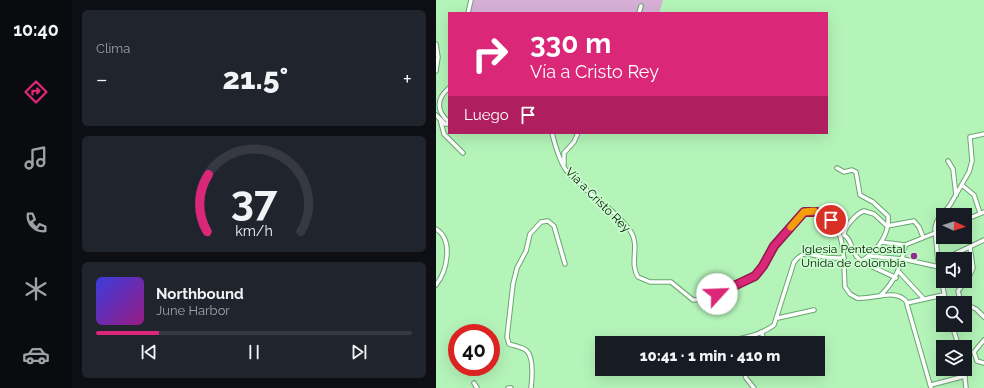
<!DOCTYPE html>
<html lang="es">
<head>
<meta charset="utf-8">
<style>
  body { margin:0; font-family:Raleway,sans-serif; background:#20242c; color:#f1f3f6; height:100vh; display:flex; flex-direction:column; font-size:15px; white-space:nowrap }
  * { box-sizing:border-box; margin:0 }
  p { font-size:13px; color:#9ea1a6 }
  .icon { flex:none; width:22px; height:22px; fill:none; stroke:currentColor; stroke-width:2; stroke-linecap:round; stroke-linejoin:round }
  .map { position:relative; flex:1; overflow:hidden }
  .sheet { display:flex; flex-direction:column; gap:10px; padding:10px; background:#0d0f14; width:364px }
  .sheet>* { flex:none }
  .guide { position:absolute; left:12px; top:12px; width:380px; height:122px; border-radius:0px; box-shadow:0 4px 16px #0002; background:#db2777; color:#fff; overflow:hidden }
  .needle { width:26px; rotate:93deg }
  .buttons { position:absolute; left:500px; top:208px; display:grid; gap:8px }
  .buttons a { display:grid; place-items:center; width:36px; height:36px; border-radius:0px; background:#171b24; box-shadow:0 4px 16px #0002; font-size:20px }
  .speed { position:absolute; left:12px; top:324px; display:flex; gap:8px; font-size:20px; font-weight:700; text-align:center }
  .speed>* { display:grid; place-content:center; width:52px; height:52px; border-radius:50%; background:#171b24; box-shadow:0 4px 16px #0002; line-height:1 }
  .speed .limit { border:6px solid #d22; background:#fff; color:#111 }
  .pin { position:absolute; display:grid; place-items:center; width:34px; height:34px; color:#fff; margin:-17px; border:2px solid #fff; border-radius:50%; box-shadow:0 1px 4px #0007 }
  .me { position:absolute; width:44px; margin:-22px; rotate:65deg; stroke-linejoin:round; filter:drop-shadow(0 0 3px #0008) }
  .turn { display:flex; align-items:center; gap:14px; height:84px; padding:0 16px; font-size:18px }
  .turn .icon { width:52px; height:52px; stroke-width:2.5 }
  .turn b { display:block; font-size:28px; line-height:34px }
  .then { display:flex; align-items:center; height:38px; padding:0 16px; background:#0003; gap:8px; font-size:15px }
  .big { font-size:30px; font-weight:800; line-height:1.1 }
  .sheet .widget { flex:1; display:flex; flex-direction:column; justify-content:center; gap:6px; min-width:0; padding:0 14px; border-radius:6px; background:#20242c }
  .sheet .dial { align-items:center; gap:0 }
  .dial svg { height:104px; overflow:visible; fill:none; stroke:#363941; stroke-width:7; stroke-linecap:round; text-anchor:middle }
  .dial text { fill:#f1f3f6; stroke:none }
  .song { display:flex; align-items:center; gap:12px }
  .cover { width:48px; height:48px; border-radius:6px; background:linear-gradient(135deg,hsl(240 70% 55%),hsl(310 70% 35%)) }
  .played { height:4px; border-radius:2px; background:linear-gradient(90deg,#db2777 20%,#363941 20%) }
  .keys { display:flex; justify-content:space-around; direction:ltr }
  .heat { display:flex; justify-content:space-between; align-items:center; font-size:22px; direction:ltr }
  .trip { position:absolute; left:159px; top:336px; width:230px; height:40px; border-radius:0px; background:#171b24; box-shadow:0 4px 16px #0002; font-weight:800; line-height:40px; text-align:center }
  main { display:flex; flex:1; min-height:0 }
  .dock { display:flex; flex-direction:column; width:72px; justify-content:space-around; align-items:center; background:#090b0e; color:#9ea1a6 }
  .dock .icon { width:28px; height:28px }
  .dock .selected { color:#db2777 }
  .dock b { font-size:18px; color:#f1f3f6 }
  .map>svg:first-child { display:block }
</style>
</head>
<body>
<main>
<nav class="dock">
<b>10:40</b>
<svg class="icon selected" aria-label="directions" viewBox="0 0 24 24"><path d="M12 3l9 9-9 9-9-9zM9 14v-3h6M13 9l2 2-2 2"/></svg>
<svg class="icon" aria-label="music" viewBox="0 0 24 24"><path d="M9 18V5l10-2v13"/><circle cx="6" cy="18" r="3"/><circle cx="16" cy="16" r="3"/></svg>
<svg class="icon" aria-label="phone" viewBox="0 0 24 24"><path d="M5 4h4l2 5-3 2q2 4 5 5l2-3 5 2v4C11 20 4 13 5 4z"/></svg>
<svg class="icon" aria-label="climate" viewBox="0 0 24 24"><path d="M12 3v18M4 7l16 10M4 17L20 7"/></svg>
<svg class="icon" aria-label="car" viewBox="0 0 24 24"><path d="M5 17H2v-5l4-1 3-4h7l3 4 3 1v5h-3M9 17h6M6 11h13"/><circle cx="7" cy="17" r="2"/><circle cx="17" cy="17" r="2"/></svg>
</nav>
<section class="sheet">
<div class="widget"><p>Clima</p>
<div class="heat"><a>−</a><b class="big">21.5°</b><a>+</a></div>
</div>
<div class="widget dial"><svg viewBox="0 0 100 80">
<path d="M14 69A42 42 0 1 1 86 69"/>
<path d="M14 69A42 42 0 0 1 15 25" stroke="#db2777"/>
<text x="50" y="56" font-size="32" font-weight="700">37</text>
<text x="50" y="72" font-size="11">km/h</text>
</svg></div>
<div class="widget">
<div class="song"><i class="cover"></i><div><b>Northbound</b><p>June Harbor</p></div></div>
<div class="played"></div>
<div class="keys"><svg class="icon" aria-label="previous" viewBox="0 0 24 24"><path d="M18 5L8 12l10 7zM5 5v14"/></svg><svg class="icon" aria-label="pause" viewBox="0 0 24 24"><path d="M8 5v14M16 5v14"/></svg><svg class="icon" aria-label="next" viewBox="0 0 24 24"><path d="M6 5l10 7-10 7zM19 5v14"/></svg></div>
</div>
</section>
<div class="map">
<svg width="548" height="388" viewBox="0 0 548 388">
  <rect width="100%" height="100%" fill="#b4f4b9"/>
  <!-- green -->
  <path fill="#d8b0d7" d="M35,0H227L223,13H32Z"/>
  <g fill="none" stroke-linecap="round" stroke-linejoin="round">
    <!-- minor casing -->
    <g stroke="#69a66f" stroke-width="5.5">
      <g id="minor">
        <path d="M32,13L35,0"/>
        <path d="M203,13L205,6"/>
        <path d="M0,44L2,57L0,71"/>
        <path d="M13,88C0,99 0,111 13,122"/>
        <path d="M0,115L9,124H13"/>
        <path d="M4,119L8,134L27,153"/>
        <path d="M116,133C119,145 123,160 130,170C148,193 178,207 195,232C204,246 193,263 202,277L214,282H235L257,300L270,299L319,276L327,266L338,246L368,212C373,210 378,211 383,213C412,222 407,264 409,287L414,294L421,298C436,300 459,288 470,301L495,388"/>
        <path d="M512,161L517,169L520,195"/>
        <path d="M128,164V153L138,142L142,133"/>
        <path d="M401,168L408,172L416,170L420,172L424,195L437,202L452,216C454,234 441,251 427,260"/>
        <path d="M526,185L538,195L544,213"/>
        <path d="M536,217L548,212"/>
        <path d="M451,226L478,221L483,227L487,237"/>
        <path d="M0,229C18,240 11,271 0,285"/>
        <path d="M408,235C417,240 415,253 423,259C434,267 447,271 460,278"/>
        <path d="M408,235C408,227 421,213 428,211L438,214L451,226"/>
        <path d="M445,242L469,245L499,233"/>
        <path d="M433,256L467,259L503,267"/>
        <path d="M508,259L548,240"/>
        <path d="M463,272L488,299"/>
        <path d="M444,296C459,281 466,266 469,245"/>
        <path d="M471,303L507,295"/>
        <path d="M510,303L502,262L499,228L501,221L514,205L533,172L536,161L534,137L548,134"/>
        <path d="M528,303L524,299L522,291L533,277L537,268L534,247"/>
        <path d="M529,304L540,309L548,317"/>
        <path d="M342,318L378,310"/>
        <path d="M516,325L523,347"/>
        <path d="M325,332L330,343"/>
        <path d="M548,340L538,352L541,361L548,363"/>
        <path d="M292,341C308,338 325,335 338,325L358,262C370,248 373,256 388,257C395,258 401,258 408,258"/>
        <path d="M333,343L349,340L360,343"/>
        <path d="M307,369L310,378L318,388"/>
        <path d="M528,369L530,388"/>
        <path d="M38,383L41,388"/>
        <path d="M495,385L529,376"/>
        <path d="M72,388H75"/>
        <path d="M95,388C96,379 98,358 91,351C87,347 79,346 73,344L71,337L77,284L81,268L90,251L94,234L105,222L112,221L118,226L129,264"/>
      </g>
    </g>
    <!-- minor -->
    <use href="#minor" stroke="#fff" stroke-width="3.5"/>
  </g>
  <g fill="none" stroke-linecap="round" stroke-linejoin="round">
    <!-- route casing -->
    <g stroke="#8e194d" stroke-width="10">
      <path id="route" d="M281,294L319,276L327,266L338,246L368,212H381L395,220"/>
    </g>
    <!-- route -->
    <use href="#route" stroke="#db2777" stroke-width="7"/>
    <!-- slow -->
    <path stroke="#f59e0b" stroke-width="7" d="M355,227L368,212L378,211"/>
  </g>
  <!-- markers -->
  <circle fill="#8f2b92" stroke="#cbfdce" stroke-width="1.5" cx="478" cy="256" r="4"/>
  <g text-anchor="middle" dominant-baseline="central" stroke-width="3.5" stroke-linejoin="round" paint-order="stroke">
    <!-- street labels -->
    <g font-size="12" fill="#001402" stroke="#cbfdce">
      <text transform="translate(162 200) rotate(45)">Vía a Cristo Rey</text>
    </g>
    <!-- poi labels -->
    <g font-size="12" fill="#001402" stroke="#cbfdce" text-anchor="end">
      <text x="470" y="249">Iglesia Pentecostal<tspan x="470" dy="14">Unida de colombia</tspan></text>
    </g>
  </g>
</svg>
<div class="buttons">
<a><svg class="needle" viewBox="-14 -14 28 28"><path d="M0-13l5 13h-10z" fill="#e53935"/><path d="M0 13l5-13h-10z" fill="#9ea1a6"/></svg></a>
<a><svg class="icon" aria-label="sound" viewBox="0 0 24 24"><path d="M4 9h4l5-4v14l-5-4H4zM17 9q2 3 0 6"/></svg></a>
<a><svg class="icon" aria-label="search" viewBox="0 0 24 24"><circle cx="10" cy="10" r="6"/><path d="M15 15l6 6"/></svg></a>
<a><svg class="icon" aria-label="layers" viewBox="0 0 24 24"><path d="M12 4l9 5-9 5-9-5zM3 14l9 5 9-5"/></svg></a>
</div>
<div class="speed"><div class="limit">40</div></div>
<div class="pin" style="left:395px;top:220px;background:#d93025"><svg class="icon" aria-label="arrive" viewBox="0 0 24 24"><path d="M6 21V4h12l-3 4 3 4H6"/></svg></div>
<svg class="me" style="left:281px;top:294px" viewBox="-20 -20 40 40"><circle r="19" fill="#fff"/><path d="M0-13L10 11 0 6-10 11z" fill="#db2777"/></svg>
<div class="trip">10:41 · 1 min · 410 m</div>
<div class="guide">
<div class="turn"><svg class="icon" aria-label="right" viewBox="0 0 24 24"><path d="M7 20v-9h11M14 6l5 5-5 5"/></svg><div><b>330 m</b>Vía a Cristo Rey</div></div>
<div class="then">Luego<svg class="icon" aria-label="arrive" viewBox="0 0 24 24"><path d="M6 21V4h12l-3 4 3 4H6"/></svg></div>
</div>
</div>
</main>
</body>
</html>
